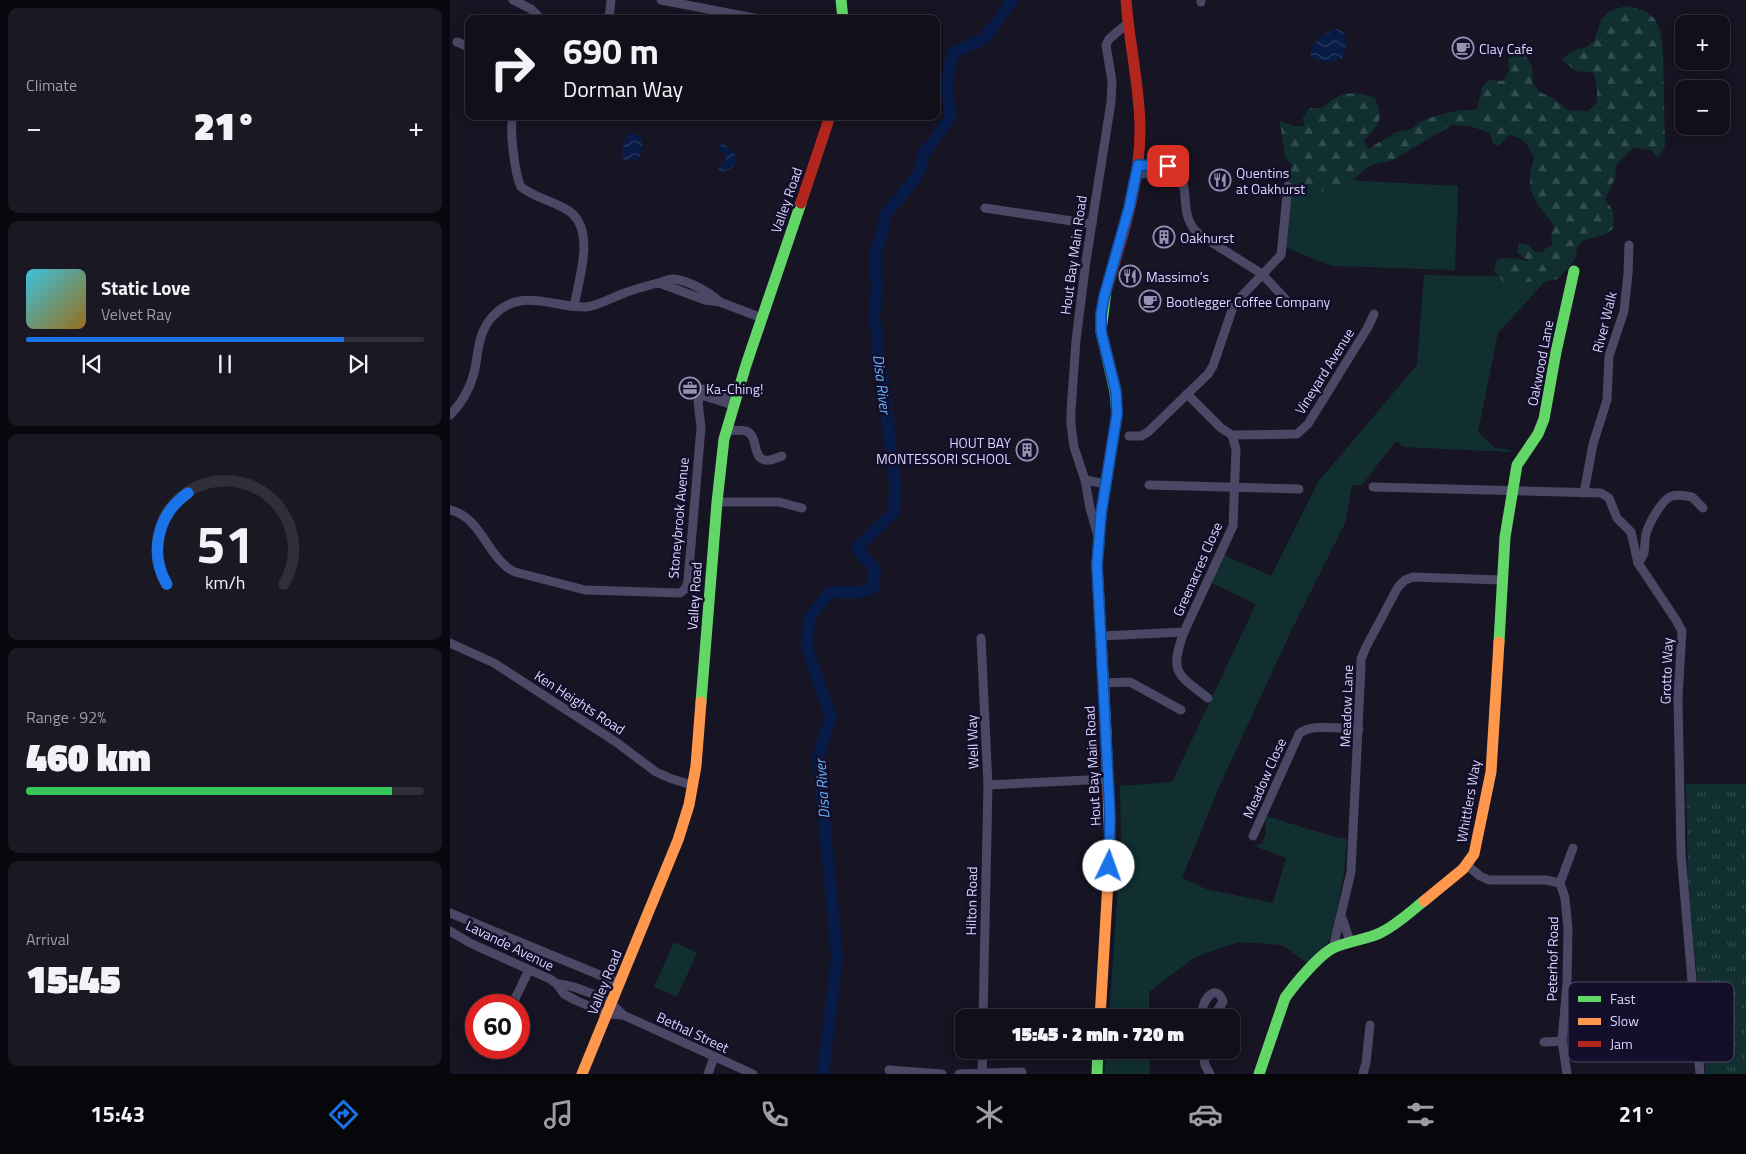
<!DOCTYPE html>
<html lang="en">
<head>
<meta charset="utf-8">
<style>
  body { margin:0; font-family:"Titillium Web",sans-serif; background:#1a1823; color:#f1f3f6; height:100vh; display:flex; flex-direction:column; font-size:19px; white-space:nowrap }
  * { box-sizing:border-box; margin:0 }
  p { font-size:16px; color:#9c9ca2 }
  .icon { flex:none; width:28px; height:28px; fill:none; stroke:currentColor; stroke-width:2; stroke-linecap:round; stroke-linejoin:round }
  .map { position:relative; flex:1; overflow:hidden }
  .sheet { display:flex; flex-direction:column; gap:8px; padding:8px; background:#09080e; width:450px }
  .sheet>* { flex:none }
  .banner { position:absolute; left:15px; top:15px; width:475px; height:105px; border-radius:10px; box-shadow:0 2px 12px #0003,0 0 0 1px #302f39; background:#110f1a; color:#f1f3f6; overflow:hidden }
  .tools { position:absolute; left:1225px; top:15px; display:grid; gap:10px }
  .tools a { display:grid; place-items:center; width:55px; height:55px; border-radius:10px; background:#110f1a; box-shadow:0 2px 12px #0003,0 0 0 1px #302f39; font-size:25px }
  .speed { position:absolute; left:15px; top:994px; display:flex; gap:10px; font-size:25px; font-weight:700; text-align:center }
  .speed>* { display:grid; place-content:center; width:65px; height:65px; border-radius:50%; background:#110f1a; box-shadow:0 2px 12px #0003,0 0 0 1px #302f39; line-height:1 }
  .speed .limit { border:8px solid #d22; background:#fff; color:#111 }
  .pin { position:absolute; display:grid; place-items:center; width:42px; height:42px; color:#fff; margin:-21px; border-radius:10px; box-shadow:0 2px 8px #0006 }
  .me { position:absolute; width:55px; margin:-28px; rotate:3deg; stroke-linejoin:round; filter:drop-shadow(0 0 4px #0008) }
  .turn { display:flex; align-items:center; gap:18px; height:105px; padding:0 15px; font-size:22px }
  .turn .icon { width:65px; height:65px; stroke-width:2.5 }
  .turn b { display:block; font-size:35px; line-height:42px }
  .big { font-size:38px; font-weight:800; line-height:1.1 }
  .sheet .card { flex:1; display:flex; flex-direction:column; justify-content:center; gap:8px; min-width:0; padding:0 18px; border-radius:10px; background:#1a1823 }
  .sheet .dial { align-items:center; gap:0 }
  .dial svg { height:130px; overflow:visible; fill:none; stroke:#302f39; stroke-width:7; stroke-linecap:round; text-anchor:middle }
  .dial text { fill:#f1f3f6; stroke:none }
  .song { display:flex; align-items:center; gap:15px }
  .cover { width:60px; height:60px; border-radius:8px; background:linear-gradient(135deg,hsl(190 70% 55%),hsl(40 70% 35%)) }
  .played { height:5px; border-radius:2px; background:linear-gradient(90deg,#1a73e8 80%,#302f39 80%) }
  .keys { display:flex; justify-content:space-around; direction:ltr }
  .heat { display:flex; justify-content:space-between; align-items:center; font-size:28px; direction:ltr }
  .charge { height:8px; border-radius:4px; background:linear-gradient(90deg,#34c759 92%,#302f39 0) }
  .trip { position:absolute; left:505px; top:1009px; width:285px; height:50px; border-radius:10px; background:#110f1a; box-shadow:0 2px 12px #0003,0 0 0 1px #302f39; font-weight:800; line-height:50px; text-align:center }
  .tabs { display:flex; height:80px; justify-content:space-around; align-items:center; background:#07060a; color:#9c9ca2 }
  .tabs .icon { width:35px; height:35px }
  .tabs .active { color:#1a73e8 }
  .tabs b { font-size:22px; color:#f1f3f6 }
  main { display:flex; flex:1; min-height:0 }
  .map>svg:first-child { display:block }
</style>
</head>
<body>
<main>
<section class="sheet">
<div class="card"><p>Climate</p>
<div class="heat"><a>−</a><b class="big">21°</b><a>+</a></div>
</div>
<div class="card">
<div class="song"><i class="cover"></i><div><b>Static Love</b><p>Velvet Ray</p></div></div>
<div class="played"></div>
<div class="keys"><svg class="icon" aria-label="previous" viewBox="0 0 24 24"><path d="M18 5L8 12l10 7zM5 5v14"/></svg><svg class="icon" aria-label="pause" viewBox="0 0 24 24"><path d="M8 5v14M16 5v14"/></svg><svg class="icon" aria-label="next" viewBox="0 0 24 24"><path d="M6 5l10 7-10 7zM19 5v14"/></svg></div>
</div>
<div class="card dial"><svg viewBox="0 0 100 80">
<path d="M14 69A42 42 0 1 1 86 69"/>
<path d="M14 69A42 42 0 0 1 27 13" stroke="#1a73e8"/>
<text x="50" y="56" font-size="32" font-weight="700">51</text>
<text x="50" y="72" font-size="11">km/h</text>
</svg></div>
<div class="card"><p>Range · 92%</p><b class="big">460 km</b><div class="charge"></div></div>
<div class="card"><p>Arrival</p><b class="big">15:45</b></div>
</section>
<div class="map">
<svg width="1296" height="1074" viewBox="0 0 1296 1074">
  <defs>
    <pattern id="forest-firs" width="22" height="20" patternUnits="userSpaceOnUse" patternTransform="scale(1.25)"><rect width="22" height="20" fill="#112f31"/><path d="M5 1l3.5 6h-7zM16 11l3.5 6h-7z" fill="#334c50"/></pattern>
    <pattern id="park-tufts" width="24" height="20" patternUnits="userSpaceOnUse" patternTransform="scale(1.25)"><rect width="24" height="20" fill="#112f31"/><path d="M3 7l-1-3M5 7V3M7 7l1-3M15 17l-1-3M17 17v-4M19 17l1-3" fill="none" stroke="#334c50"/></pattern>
    <pattern id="water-waves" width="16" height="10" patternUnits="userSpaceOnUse" patternTransform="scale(1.25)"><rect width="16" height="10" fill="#081b46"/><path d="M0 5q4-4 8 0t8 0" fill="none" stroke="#2b3b62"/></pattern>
  </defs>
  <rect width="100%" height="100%" fill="#171423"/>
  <!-- grass -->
  <g fill="#112f31">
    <path d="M838,177L1008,186L1005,270L882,266L832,246Z"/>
    <path d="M974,275L1099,277L1048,333L1028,432L1045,448L1062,450L1059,452L953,447L946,441L912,485H902L895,523L843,627L769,787L732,878L756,889L823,903L836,858L804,846L811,844C819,830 814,829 816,816L885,837L897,839L894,874L882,934L878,943L857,963L832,945L789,942L745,957L699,992V1017L659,1018L671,842L670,786L722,782L806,604L759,582L772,554L821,576L868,482L967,365Z"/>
    <path d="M224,942L247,953L227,997L204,987Z"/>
    <path d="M656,1050H699L700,1074H654Z"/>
  </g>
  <!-- forest -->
  <path fill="url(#forest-firs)" d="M1176,6L1193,10L1204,18L1210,29L1213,51L1215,146L1208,158L1201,150L1183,148L1166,165L1165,178L1155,199L1163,211L1164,228L1154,235L1134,240L1127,248L1125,259L1108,279L1090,282H1054L1044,271L1047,259L1063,258L1079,261L1067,253L1069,243L1079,245L1085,252L1092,253L1095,249L1103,245L1101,238L1104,225C1084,201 1074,191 1084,158C1077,144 1075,138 1059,135L1049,146L1043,143L1040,133L1020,126L1002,125L943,160L921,165L909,174L895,190L863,192L841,191L835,176L843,166L835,157L830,121L844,126H854L853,117L860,108H872C890,91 902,90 925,98C934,119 930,124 914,140L918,149L947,132L960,130L970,122L982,117L1010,110H1027L1032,88L1038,80L1053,81L1059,71L1058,59L1064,53H1074L1082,67L1083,84L1090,92L1104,99L1118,110L1138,111L1147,102V91L1144,73L1125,71L1112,59L1123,51L1136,47L1144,41L1151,20L1159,11Z"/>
  <!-- park -->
  <path fill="url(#park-tufts)" d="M1236,784H1296V1074H1256L1238,881Z"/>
  <!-- water -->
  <g fill="url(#water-waves)">
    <path d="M886,29H889L895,35L896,47L893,58C883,63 870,63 861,57C858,42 874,34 886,29Z"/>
    <path d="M183,133L192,138V150L189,158L178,161L173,159C170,151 174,135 183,133Z"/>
    <path d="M274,144L286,155L287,161C282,169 276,173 267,171C270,165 278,162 275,153L271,152L267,146Z"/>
  </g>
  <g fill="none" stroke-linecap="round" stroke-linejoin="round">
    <!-- river -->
    <path stroke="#081b46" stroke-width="12" d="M373,1074L387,957L368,756L381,717L357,649L359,618L380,592L406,593L423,588L425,569L409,552L408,547L444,512L445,484L432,373L427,358L428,332L424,321L427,285L425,274V253L433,231L435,215L465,179L471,168L473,155L500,118C502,108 497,100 497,90C497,77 500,65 502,53L534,39L563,0"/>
    <!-- street -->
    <g stroke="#4a4864" stroke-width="9">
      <path d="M63,0L81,9L91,19"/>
      <path d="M211,0L309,19"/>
      <path d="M751,0V2"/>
      <path d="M159,19L161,0"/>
      <path d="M7,42L19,47"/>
      <path d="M63,116C59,128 65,175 71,187C85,198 104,201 119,211C146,230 129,279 124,306"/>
      <path d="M688,165L718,166L727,170C742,191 727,216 750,235L812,274L839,303"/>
      <path d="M686,174C704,174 720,171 733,185"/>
      <path d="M535,208L642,224"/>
      <path d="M209,283L255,300L270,302L312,318"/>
      <path d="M737,394L771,428L782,435L847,434L858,424L918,327L924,314"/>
      <path d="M251,395L283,405"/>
      <path d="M0,415C11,404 20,388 24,373C29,352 27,333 43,316C71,286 103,308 136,307C148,306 161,298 172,294C184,289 196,286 208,283C213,282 218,279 223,279C238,280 259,292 270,302"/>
      <path d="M276,431C282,431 290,429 296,431C311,436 299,467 324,459C326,458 329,457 332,456"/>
      <path d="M679,436H691L698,432L758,374L763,366L784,304L831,255L838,186"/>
      <path d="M635,480L640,508L648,536"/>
      <path d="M656,484L635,480L624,447L621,425V411L626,340L636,261L661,102L662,81L656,45L659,39L678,23"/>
      <path d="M699,485L849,489"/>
      <path d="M923,487L1151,493L1159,498L1167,518L1181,532L1188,563L1226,620L1232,631L1228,697L1231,853L1250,1074"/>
      <path d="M1134,493L1143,444L1157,400L1159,356L1174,311L1178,274L1179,245"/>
      <path d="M267,502H329L352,508"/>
      <path d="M0,510C32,517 38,560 65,572L135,590L230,593L235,589L238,581L251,427L248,402L251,395L249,392L253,389L285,398"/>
      <path d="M1188,563C1198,552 1193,546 1196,534C1199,523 1212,499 1222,496C1228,494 1236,496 1242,497L1253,508"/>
      <path d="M734,632C719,673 727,674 758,698"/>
      <path d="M651,636L734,632L783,526L786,449L782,435"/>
      <path d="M531,638L538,785L533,1018"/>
      <path d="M0,643L44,663L166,742L206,772L222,779L243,785"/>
      <path d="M653,683L680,682L731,710"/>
      <path d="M538,785L658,779"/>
      <path d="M803,836L849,734C860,723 893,729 909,729"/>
      <path d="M1017,865L1030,876L1039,880H1096L1110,883"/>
      <path d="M1110,883L1115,898L1118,929L1117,983L1112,1041L1117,1074"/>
      <path d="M1110,883L1123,848"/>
      <path d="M0,913L169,983"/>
      <path d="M892,918L900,941"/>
      <path d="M0,931L20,943L100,979L107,984L114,994L125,1000L157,1014L173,1015"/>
      <path d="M883,948L901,872L911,667V659L916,647L948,587L955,580L963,577L1052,580"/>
      <path d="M107,984C121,984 150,996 161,1004C165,1007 169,1011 173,1015L303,1074"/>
      <path d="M62,1005L79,970"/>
      <path d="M752,1018C750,1000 767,981 773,1002L762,1018"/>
      <path d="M1094,1042L1112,1041"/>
      <path d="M753,1050L755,1065L760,1074"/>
      <path d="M439,1070L492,1074"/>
      <path d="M532,1073L533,1050"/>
      <path d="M258,1074L264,1057"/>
      <path d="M509,1074L572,1072"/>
      <path d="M913,1074L916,1063L920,1025"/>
    </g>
    <!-- fast -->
    <g stroke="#63d668" stroke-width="11">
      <path d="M391,0L393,19"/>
      <path d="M1049,642L1055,537L1067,465L1088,434L1094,419L1106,352L1124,271"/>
      <path d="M251,702L267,502L274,439L296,365L351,203"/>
      <path d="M656,732L647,565L651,514L667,414L665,392L651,331L656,291"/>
      <path d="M647,1074L648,1050"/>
      <path d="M809,1074L835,998C844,985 869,955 883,948C898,941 915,940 930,933C947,925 960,912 974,901"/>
    </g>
    <!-- slow -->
    <g stroke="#ff974d" stroke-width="11">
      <path d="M974,901L1013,869L1024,854L1041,772L1049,642"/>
      <path d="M650,1018L660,847L656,732"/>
      <path d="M132,1074L228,840L239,805L246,766L251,702"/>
    </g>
    <!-- jam -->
    <g stroke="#b3261e" stroke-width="11">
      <path d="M351,203L380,116"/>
      <path d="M656,291C672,238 690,185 690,130C690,86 679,43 676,0"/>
    </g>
  </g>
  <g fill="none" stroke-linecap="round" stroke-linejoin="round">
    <!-- route casing -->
    <g stroke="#114b97" stroke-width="12">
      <path id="route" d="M659,866L660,816L647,565L651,514L667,414L666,392L651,331V314L654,297L679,208L688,165L718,166"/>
    </g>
    <!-- route -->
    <use href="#route" stroke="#1a73e8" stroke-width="9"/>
  </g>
  <!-- icons -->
  <defs>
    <g id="cafe-ring" transform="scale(1.125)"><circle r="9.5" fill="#130e29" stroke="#9791b2" stroke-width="1.5"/><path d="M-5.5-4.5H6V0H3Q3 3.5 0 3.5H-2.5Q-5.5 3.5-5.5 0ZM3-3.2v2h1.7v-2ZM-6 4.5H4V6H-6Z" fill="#9791b2"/></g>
    <g id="restaurant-ring" transform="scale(1.125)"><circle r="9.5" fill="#130e29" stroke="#9791b2" stroke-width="1.5"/><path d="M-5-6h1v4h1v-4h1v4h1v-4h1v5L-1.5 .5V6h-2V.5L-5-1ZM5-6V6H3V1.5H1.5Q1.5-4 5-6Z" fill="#9791b2"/></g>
    <g id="building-ring" transform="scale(1.125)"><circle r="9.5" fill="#130e29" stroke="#9791b2" stroke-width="1.5"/><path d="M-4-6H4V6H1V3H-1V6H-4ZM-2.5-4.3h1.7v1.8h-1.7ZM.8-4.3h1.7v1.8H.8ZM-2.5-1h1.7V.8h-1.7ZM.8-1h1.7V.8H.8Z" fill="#9791b2"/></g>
    <g id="office-ring" transform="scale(1.125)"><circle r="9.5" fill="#130e29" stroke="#9791b2" stroke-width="1.5"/><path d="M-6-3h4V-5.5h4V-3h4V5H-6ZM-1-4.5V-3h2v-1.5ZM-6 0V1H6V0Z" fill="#9791b2"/></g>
  </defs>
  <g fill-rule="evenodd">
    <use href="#cafe-ring" x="1013" y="48"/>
    <use href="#restaurant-ring" x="770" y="180"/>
    <use href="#building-ring" x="714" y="237"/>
    <use href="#restaurant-ring" x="680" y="276"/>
    <use href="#cafe-ring" x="700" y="301"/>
    <use href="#office-ring" x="240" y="388"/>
    <use href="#building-ring" x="577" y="450"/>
  </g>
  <g text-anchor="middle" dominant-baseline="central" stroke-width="5" stroke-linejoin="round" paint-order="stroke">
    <!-- poi labels -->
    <g font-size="14" fill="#dcd5ff" stroke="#130e29" text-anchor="start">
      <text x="1029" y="48">Clay Cafe</text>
      <text x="786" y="172">Quentins<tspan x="786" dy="16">at Oakhurst</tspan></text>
      <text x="730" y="237">Oakhurst</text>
      <text x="696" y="276">Massimo's</text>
      <text x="716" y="301">Bootlegger Coffee Company</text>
      <text x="256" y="388">Ka-Ching!</text>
      <text x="561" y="442" text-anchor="end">HOUT BAY<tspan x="561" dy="16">MONTESSORI SCHOOL</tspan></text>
    </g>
    <!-- street labels -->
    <g font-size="14" fill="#dcd5ff" stroke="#130e29">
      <text transform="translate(336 200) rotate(-71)">Valley Road</text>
      <text transform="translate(623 255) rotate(-82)">Hout Bay Main Road</text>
      <text transform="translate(1154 322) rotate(-76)">River Walk</text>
      <text transform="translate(1090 363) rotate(-79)">Oakwood Lane</text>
      <text transform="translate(874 371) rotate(-58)">Vineyard Avenue</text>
      <text transform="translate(228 518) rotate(-85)">Stoneybrook Avenue</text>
      <text transform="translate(747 569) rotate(-66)">Greenacres Close</text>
      <text transform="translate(244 596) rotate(-86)">Valley Road</text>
      <text transform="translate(1216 671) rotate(-88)">Grotto Way</text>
      <text transform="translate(130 702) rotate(33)">Ken Heights Road</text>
      <text transform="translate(896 706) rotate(-88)">Meadow Lane</text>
      <text transform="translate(522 742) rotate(-92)">Well Way</text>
      <text transform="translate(642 766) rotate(-93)">Hout Bay Main Road</text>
      <text transform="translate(814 778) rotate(-66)">Meadow Close</text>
      <text transform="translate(1018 801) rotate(-80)">Whittlers Way</text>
      <text transform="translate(521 901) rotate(-89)">Hilton Road</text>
      <text transform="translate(60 945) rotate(26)">Lavande Avenue</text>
      <text transform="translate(1102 959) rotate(-89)">Peterhof Road</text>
      <text transform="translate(154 982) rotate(-68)">Valley Road</text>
      <text transform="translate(243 1032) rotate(25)">Bethal Street</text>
    </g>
    <!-- water labels -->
    <g font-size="15" font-style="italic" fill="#63b1ff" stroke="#130e29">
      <text transform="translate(432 384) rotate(83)">Disa River</text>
      <text transform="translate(372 789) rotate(-94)">Disa River</text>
    </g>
  </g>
  <!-- legend -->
  <rect x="1118" y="982" width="166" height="80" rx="8" fill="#130e29" stroke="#4f4a69" stroke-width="1"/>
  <rect x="1128" y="996" width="23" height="6" fill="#63d668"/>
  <rect x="1128" y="1018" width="23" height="7" fill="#ff974d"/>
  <rect x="1128" y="1041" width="23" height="6" fill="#b3261e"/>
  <g font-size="14" fill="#dcd5ff">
    <text x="1160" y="1004">Fast</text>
    <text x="1160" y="1026">Slow</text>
    <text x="1160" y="1049">Jam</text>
  </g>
</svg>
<div class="tools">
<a>+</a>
<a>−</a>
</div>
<div class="speed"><div class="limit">60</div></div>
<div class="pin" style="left:718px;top:166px;background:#d93025"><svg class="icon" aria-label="arrive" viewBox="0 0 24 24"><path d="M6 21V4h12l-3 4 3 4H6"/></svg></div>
<svg class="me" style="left:659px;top:866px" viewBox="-20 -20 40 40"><circle r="19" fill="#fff"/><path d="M0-13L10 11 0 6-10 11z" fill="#1a73e8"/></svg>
<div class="trip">15:45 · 2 min · 720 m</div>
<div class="banner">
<div class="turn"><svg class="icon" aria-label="right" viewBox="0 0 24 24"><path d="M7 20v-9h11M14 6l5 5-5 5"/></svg><div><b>690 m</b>Dorman Way</div></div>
</div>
</div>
</main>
<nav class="tabs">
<b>15:43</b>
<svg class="icon active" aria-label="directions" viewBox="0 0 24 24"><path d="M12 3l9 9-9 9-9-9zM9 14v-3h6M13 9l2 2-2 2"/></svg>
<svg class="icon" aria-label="music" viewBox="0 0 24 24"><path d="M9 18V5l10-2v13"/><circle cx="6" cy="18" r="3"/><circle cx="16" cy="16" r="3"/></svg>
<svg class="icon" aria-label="phone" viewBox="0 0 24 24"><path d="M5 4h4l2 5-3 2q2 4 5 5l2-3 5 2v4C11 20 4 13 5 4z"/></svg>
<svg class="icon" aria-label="climate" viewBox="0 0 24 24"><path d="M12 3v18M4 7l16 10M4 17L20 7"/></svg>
<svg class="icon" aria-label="car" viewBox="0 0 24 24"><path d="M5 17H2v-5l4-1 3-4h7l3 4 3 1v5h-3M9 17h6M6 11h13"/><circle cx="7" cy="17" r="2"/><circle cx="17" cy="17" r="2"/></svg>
<svg class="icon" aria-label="filters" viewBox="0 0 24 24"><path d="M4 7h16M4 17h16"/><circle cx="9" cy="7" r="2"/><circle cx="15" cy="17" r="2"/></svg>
<b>21°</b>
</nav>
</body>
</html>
